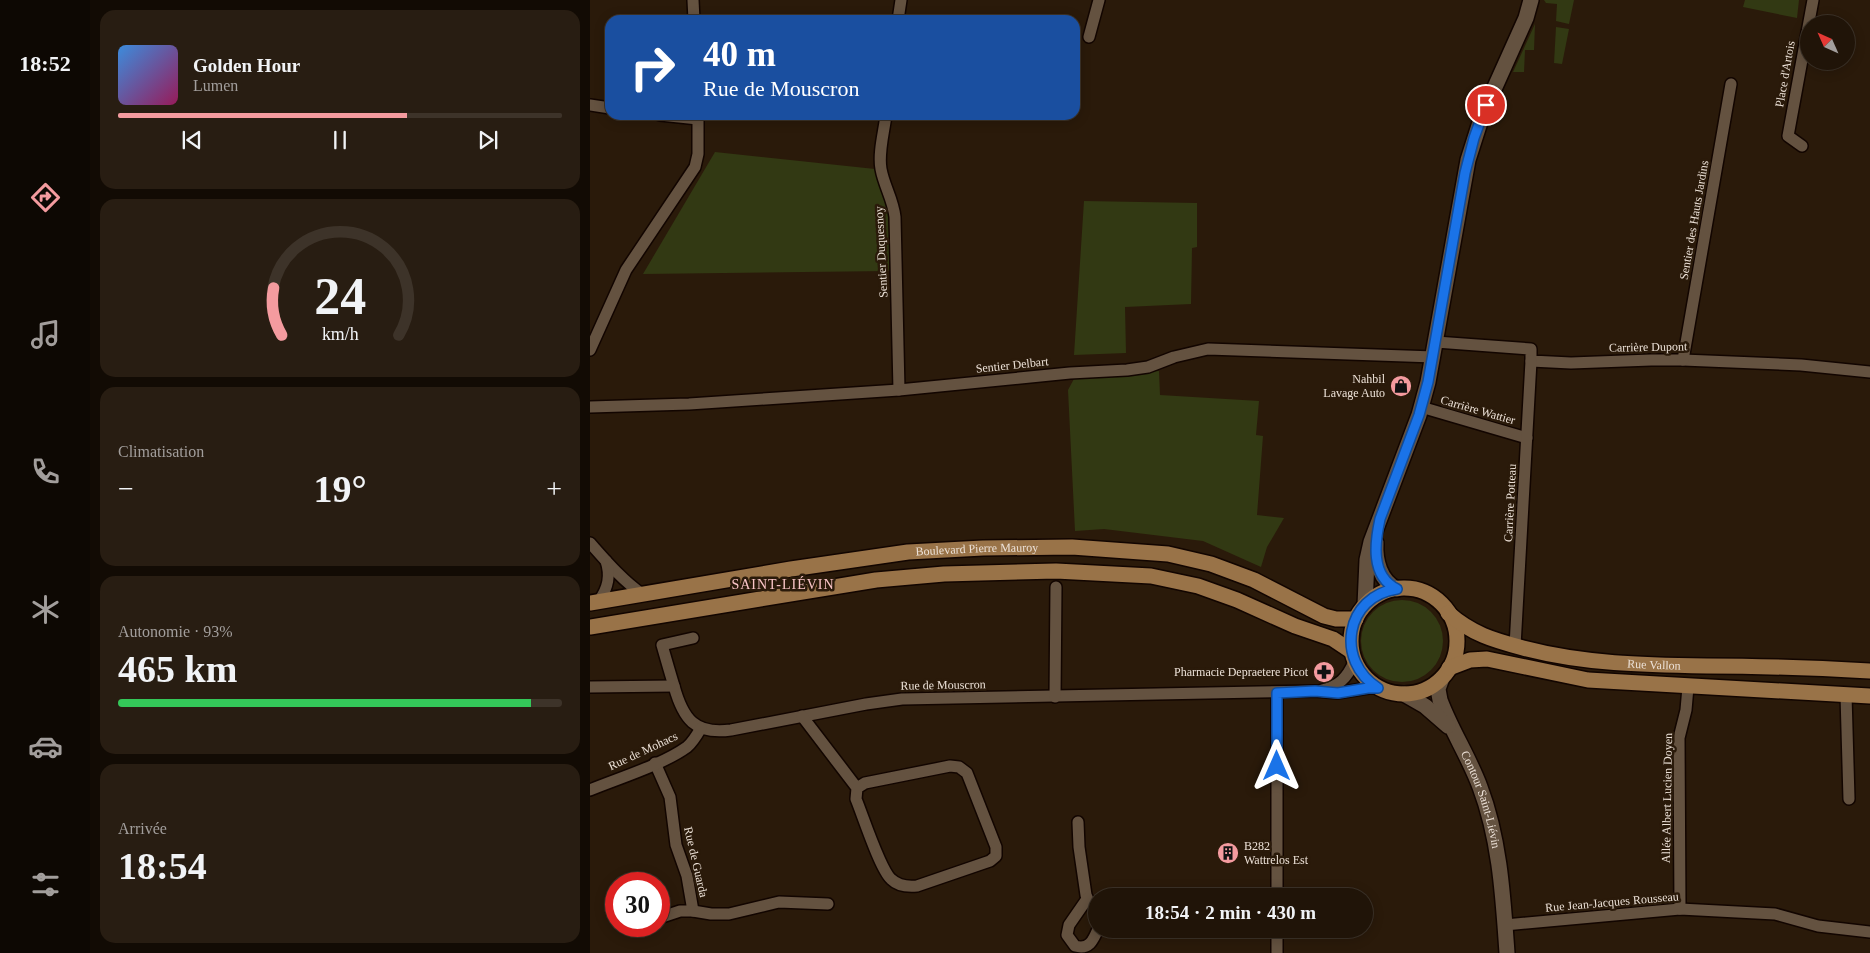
<!DOCTYPE html>
<html lang="fr">
<head>
<meta charset="utf-8">
<style>
  body { margin:0; font-family:Georgia,serif; background:#281d12; color:#f1f3f6; height:100vh; display:flex; flex-direction:column; font-size:19px; white-space:nowrap }
  * { box-sizing:border-box; margin:0 }
  p { font-size:16px; color:#a29e9c }
  .icon { flex:none; width:28px; height:28px; fill:none; stroke:currentColor; stroke-width:2; stroke-linecap:round; stroke-linejoin:round }
  .map { position:relative; flex:1; overflow:hidden }
  .drawer { display:flex; flex-direction:column; gap:10px; padding:10px; background:#120b04; width:500px }
  .drawer>* { flex:none }
  .banner { position:absolute; left:15px; top:15px; width:475px; height:105px; border-radius:15px; box-shadow:0 2px 12px #0003,0 0 0 1px #3d3329; background:#1a4fa0; color:#fff; overflow:hidden }
  .needle { width:32px; rotate:315deg }
  .fabs { position:absolute; left:1210px; top:15px; display:grid; gap:10px }
  .fabs a { display:grid; place-items:center; width:55px; height:55px; border-radius:50%; background:#201408; box-shadow:0 2px 12px #0003,0 0 0 1px #3d3329; font-size:25px }
  .speed { position:absolute; left:15px; top:872px; display:flex; gap:10px; font-size:25px; font-weight:700; text-align:center }
  .speed>* { display:grid; place-content:center; width:65px; height:65px; border-radius:50%; background:#201408; box-shadow:0 2px 12px #0003,0 0 0 1px #3d3329; line-height:1 }
  .speed .limit { border:8px solid #d22; background:#fff; color:#111 }
  .pin { position:absolute; display:grid; place-items:center; width:42px; height:42px; color:#fff; margin:-21px; border:2px solid #fff; border-radius:50%; box-shadow:0 1px 5px #0007 }
  .me { position:absolute; width:55px; margin:-28px; rotate:0deg; stroke-linejoin:round; filter:drop-shadow(0 0 4px #0008) }
  .turn { display:flex; align-items:center; gap:18px; height:105px; padding:0 15px; font-size:22px }
  .turn .icon { width:65px; height:65px; stroke-width:2.5 }
  .turn b { display:block; font-size:35px; line-height:42px }
  .big { font-size:38px; font-weight:600; line-height:1.1 }
  .drawer .card { flex:1; display:flex; flex-direction:column; justify-content:center; gap:8px; min-width:0; padding:0 18px; border-radius:15px; background:#281d12 }
  .drawer .dial { align-items:center; gap:0 }
  .dial svg { height:130px; overflow:visible; fill:none; stroke:#3d3329; stroke-width:7; stroke-linecap:round; text-anchor:middle }
  .dial text { fill:#f1f3f6; stroke:none }
  .song { display:flex; align-items:center; gap:15px }
  .cover { width:60px; height:60px; border-radius:8px; background:linear-gradient(135deg,hsl(210 70% 55%),hsl(330 70% 35%)) }
  .played { height:5px; border-radius:2px; background:linear-gradient(90deg,#f49b9f 65%,#3d3329 65%) }
  .keys { display:flex; justify-content:space-around; direction:ltr }
  .heat { display:flex; justify-content:space-between; align-items:center; font-size:28px; direction:ltr }
  .charge { height:8px; border-radius:4px; background:linear-gradient(90deg,#34c759 93%,#3d3329 0) }
  .trip { position:absolute; left:498px; top:888px; width:285px; height:50px; border-radius:25px; background:#201408; box-shadow:0 2px 12px #0003,0 0 0 1px #3d3329; font-weight:600; line-height:50px; text-align:center }
  main { display:flex; flex:1; min-height:0 }
  .dock { display:flex; flex-direction:column; width:90px; justify-content:space-around; align-items:center; background:#0d0803; color:#a29e9c }
  .dock .icon { width:35px; height:35px }
  .dock .active { color:#f49b9f }
  .dock b { font-size:22px; color:#f1f3f6 }
  .map>svg:first-child { display:block }
</style>
</head>
<body>
<main>
<nav class="dock">
<b>18:52</b>
<svg class="icon active" aria-label="directions" viewBox="0 0 24 24"><path d="M12 3l9 9-9 9-9-9zM9 14v-3h6M13 9l2 2-2 2"/></svg>
<svg class="icon" aria-label="music" viewBox="0 0 24 24"><path d="M9 18V5l10-2v13"/><circle cx="6" cy="18" r="3"/><circle cx="16" cy="16" r="3"/></svg>
<svg class="icon" aria-label="phone" viewBox="0 0 24 24"><path d="M5 4h4l2 5-3 2q2 4 5 5l2-3 5 2v4C11 20 4 13 5 4z"/></svg>
<svg class="icon" aria-label="climate" viewBox="0 0 24 24"><path d="M12 3v18M4 7l16 10M4 17L20 7"/></svg>
<svg class="icon" aria-label="car" viewBox="0 0 24 24"><path d="M5 17H2v-5l4-1 3-4h7l3 4 3 1v5h-3M9 17h6M6 11h13"/><circle cx="7" cy="17" r="2"/><circle cx="17" cy="17" r="2"/></svg>
<svg class="icon" aria-label="filters" viewBox="0 0 24 24"><path d="M4 7h16M4 17h16"/><circle cx="9" cy="7" r="2"/><circle cx="15" cy="17" r="2"/></svg>
</nav>
<section class="drawer">
<div class="card">
<div class="song"><i class="cover"></i><div><b>Golden Hour</b><p>Lumen</p></div></div>
<div class="played"></div>
<div class="keys"><svg class="icon" aria-label="previous" viewBox="0 0 24 24"><path d="M18 5L8 12l10 7zM5 5v14"/></svg><svg class="icon" aria-label="pause" viewBox="0 0 24 24"><path d="M8 5v14M16 5v14"/></svg><svg class="icon" aria-label="next" viewBox="0 0 24 24"><path d="M6 5l10 7-10 7zM19 5v14"/></svg></div>
</div>
<div class="card dial"><svg viewBox="0 0 100 80">
<path d="M14 69A42 42 0 1 1 86 69"/>
<path d="M14 69A42 42 0 0 1 9 40" stroke="#f49b9f"/>
<text x="50" y="56" font-size="32" font-weight="700">24</text>
<text x="50" y="72" font-size="11">km/h</text>
</svg></div>
<div class="card"><p>Climatisation</p>
<div class="heat"><a>−</a><b class="big">19°</b><a>+</a></div>
</div>
<div class="card"><p>Autonomie · 93%</p><b class="big">465 km</b><div class="charge"></div></div>
<div class="card"><p>Arrivée</p><b class="big">18:54</b></div>
</section>
<div class="map">
<svg width="1280" height="953" viewBox="0 0 1280 953">
  <rect width="100%" height="100%" fill="#2a1a0a"/>
  <!-- green -->
  <g fill="#323913">
    <path d="M954,0H984L979,24L966,21L967,4L956,3Z"/>
    <path d="M1155,0H1209L1207,18L1153,7Z"/>
    <path d="M945,24L944,50H935L934,72H923Z"/>
    <path d="M966,27L979,29L972,64L964,63Z"/>
    <path d="M125,152L285,169L298,199L300,219L299,271L53,274Z"/>
    <path d="M494,201L607,203V247L602,248L601,304L535,307L536,353L484,355Z"/>
    <path d="M569,371L570,395L669,401L666,435L673,436L667,515L694,518L677,547L671,567L613,541L514,529L485,531L478,390L485,377Z"/>
    <circle cx="812" cy="641" r="41"/>
  </g>
  <g fill="none" stroke-linecap="round" stroke-linejoin="round">
    <!-- minor casing -->
    <g stroke="#120500" stroke-width="14">
      <g id="minor">
        <path d="M103,0L104,20"/>
        <path d="M308,20L311,0"/>
        <path d="M499,37L509,0"/>
        <path d="M0,105L20,108"/>
        <path d="M70,115L108,119"/>
        <path d="M296,115C294,132 288,153 291,169C294,186 303,199 305,217L309,390"/>
        <path d="M1212,146L1198,136L1223,0"/>
        <path d="M846,342L941,349V361L981,363L1061,360H1093L1211,365L1280,372"/>
        <path d="M0,350L36,270L105,167L108,154V115"/>
        <path d="M1093,360L1141,84"/>
        <path d="M0,407L99,404L309,390L480,373L537,370L558,367L584,357L618,349L844,357"/>
        <path d="M831,407L937,438"/>
        <path d="M0,543C16,561 32,580 52,594"/>
        <path d="M9,601C18,588 21,576 16,561"/>
        <path d="M103,638L72,645C76,659 80,673 84,686C93,719 105,735 141,730L276,704L312,699L725,691L747,693L778,688H787"/>
        <path d="M925,646L941,361"/>
        <path d="M0,687L84,686"/>
        <path d="M732,690C749,686 757,678 764,662"/>
        <path d="M1256,695L1259,799"/>
        <path d="M465,697L466,587"/>
        <path d="M212,716L267,788L266,799C273,816 290,869 301,879C308,886 317,887 327,886L400,861L406,856V847L377,773L369,767L360,766L275,783L267,788"/>
        <path d="M65,763L80,797L86,845L97,876L103,911H90L69,918"/>
        <path d="M0,790C29,778 72,765 97,747C103,742 107,735 111,728"/>
        <path d="M488,822L489,847L496,895L499,902L506,908"/>
        <path d="M632,896H687"/>
        <path d="M687,896V693"/>
        <path d="M497,899L479,925L477,935L485,946C499,950 503,941 508,929"/>
        <path d="M1090,909L1089,738L1096,710L1098,687"/>
        <path d="M103,911L121,914H139L189,902L238,904"/>
        <path d="M915,925L1090,909L1185,914L1228,926L1280,932"/>
        <path d="M687,953V929"/>
      </g>
    </g>
    <!-- secondary casing -->
    <g stroke="#120500" stroke-width="18">
      <g id="secondary">
        <path d="M786,543C785,560 790,581 807,589"/>
        <path d="M775,605L777,560L781,542L829,415L838,382L878,160L892,116L936,18L941,0"/>
        <path id="s1" d="M852,678L848,689L850,700C861,730 879,757 890,787C910,840 913,897 917,953"/>
        <path d="M814,694L835,706L858,726"/>
      </g>
    </g>
    <!-- primary casing -->
    <g stroke="#120500" stroke-width="18">
      <g id="primary">
        <circle cx="814" cy="641" r="53"/>
        <path id="s2" d="M0,603L201,569L318,552L393,548L482,547L578,554L621,564L664,580L734,616L746,619H766"/>
        <path id="s3" d="M858,613C882,634 903,640 933,648C994,664 1054,665 1117,666C1171,666 1226,668 1280,671"/>
        <path d="M0,627L286,580L354,574L466,571L561,576L608,586L647,600L705,626L743,639L761,651"/>
        <path d="M859,668L880,660L897,659L998,680L1280,696"/>
      </g>
    </g>
    <!-- minor -->
    <use href="#minor" stroke="#645240" stroke-width="11"/>
    <!-- secondary -->
    <use href="#secondary" stroke="#645240" stroke-width="15"/>
    <!-- primary -->
    <use href="#primary" stroke="#997348" stroke-width="15"/>
  </g>
  <g fill="none" stroke-linecap="round" stroke-linejoin="round">
    <!-- route casing -->
    <g stroke="#114b97" stroke-width="12">
      <path id="route" d="M687,766V693L725,691L748,693L778,688H788C745,661 755,596 807,589C780,576 785,542 790,519L829,415L838,382L875,173L884,138L896,105"/>
    </g>
    <!-- route -->
    <use href="#route" stroke="#1a73e8" stroke-width="9"/>
  </g>
  <!-- icons -->
  <defs>
    <g id="shop-disc" transform="scale(1.125)"><circle r="9.5" fill="#f49b9f" stroke="#2a1a0a"/><path d="M-5-2.5h2.3a2.7 3.5 0 0 1 5.4 0H5L5.5 6h-11ZM-1.5-2.5h3a1.5 2.3 0 0 0-3 0Z" fill="#111"/></g>
    <g id="pharmacy-disc" transform="scale(1.125)"><circle r="9.5" fill="#f49b9f" stroke="#2a1a0a"/><path d="M-2-6h4v4h4v4h-4v4h-4v-4h-4v-4h4Z" fill="#111"/></g>
    <g id="building-disc" transform="scale(1.125)"><circle r="9.5" fill="#f49b9f" stroke="#2a1a0a"/><path d="M-4-6H4V6H1V3H-1V6H-4ZM-2.5-4.3h1.7v1.8h-1.7ZM.8-4.3h1.7v1.8H.8ZM-2.5-1h1.7V.8h-1.7ZM.8-1h1.7V.8H.8Z" fill="#111"/></g>
  </defs>
  <g fill-rule="evenodd">
    <use href="#shop-disc" x="811" y="386"/>
    <use href="#pharmacy-disc" x="734" y="672"/>
    <use href="#building-disc" x="638" y="853"/>
  </g>
  <g text-anchor="middle" dominant-baseline="central" stroke-width="5" stroke-linejoin="round" paint-order="stroke">
    <!-- street labels -->
    <g font-size="12" fill="#ece1d7" stroke="#2a1a0a">
      <text transform="translate(1195 74) rotate(-80)">Place d'Artois</text>
      <text transform="translate(1104 220) rotate(-80)">Sentier des Hauts Jardins</text>
      <text transform="translate(291 252) rotate(-93)">Sentier Duquesnoy</text>
      <text transform="translate(1058 347) rotate(-1)">Carrière Dupont</text>
      <text transform="translate(422 365) rotate(-6)">Sentier Delbart</text>
      <text transform="translate(888 410) rotate(16)">Carrière Wattier</text>
      <text transform="translate(920 503) rotate(-87)">Carrière Potteau</text>
      <text stroke="none"><textPath href="#s2" startOffset="391">Boulevard Pierre Mauroy</textPath></text>
      <text stroke="none"><textPath href="#s3" startOffset="216">Rue Vallon</textPath></text>
      <text transform="translate(353 685) rotate(-1)">Rue de Mouscron</text>
      <text transform="translate(53 751) rotate(-25)">Rue de Mohacs</text>
      <text transform="translate(1077 798) rotate(-89)">Allée Albert Lucien Doyen</text>
      <text stroke="none"><textPath href="#s1" startOffset="131">Contour Saint-Liévin</textPath></text>
      <text transform="translate(106 862) rotate(77)">Rue de Guarda</text>
      <text transform="translate(1022 902) rotate(-5)">Rue Jean-Jacques Rousseau</text>
    </g>
    <!-- poi labels -->
    <g font-size="12" fill="#ece1d7" stroke="#2a1a0a" text-anchor="end">
      <text x="795" y="379">Nahbil<tspan x="795" dy="14">Lavage Auto</tspan></text>
      <text x="718" y="672">Pharmacie Depraetere Picot</text>
      <text x="654" y="846" text-anchor="start">B282<tspan x="654" dy="14">Wattrelos Est</tspan></text>
    </g>
    <!-- neighbourhood labels -->
    <g font-size="14" letter-spacing="1" fill="#fac5c7" stroke="#2a1a0a">
      <text x="193" y="584">SAINT-LIÉVIN</text>
    </g>
  </g>
</svg>
<div class="fabs">
<a><svg class="needle" viewBox="-14 -14 28 28"><path d="M0-13l5 13h-10z" fill="#e53935"/><path d="M0 13l5-13h-10z" fill="#a29e9c"/></svg></a>
</div>
<div class="speed"><div class="limit">30</div></div>
<div class="pin" style="left:896px;top:105px;background:#d93025"><svg class="icon" aria-label="arrive" viewBox="0 0 24 24"><path d="M6 21V4h12l-3 4 3 4H6"/></svg></div>
<svg class="me" style="left:687px;top:766px" viewBox="-20 -20 40 40"><path d="M0-17L14 15 0 8-14 15z" fill="#1a73e8" stroke="#fff" stroke-width="4"/></svg>
<div class="trip">18:54 · 2 min · 430 m</div>
<div class="banner">
<div class="turn"><svg class="icon" aria-label="right" viewBox="0 0 24 24"><path d="M7 20v-9h11M14 6l5 5-5 5"/></svg><div><b>40 m</b>Rue de Mouscron</div></div>
</div>
</div>
</main>
</body>
</html>
